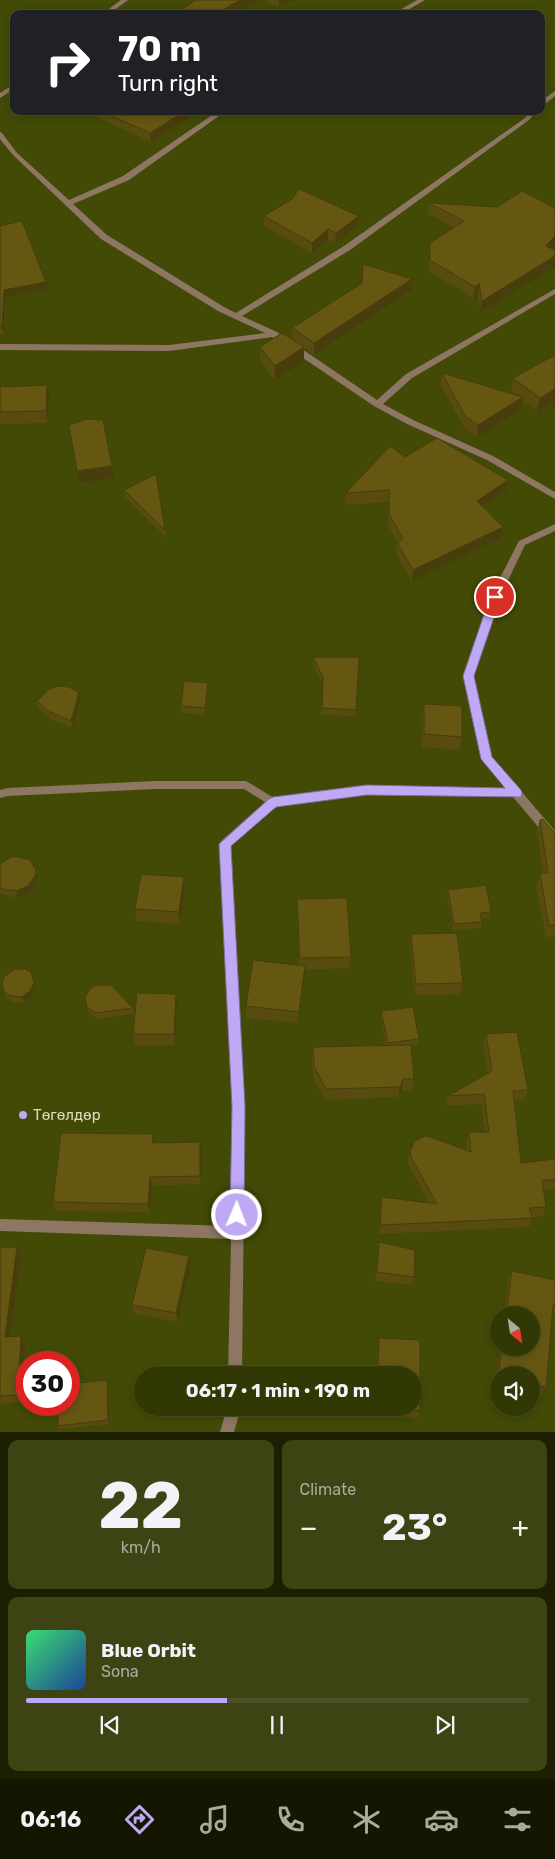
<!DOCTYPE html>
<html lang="en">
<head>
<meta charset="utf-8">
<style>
  body { margin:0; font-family:Rubik,sans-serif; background:#3d4313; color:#f1f3f6; height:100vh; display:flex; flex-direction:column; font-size:19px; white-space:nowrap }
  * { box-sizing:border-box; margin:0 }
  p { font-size:16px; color:#a8ac9a }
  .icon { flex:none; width:28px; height:28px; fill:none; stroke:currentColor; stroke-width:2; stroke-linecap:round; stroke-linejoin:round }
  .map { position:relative; height:1432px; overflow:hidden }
  .side { display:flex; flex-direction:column; gap:8px; padding:8px; background:#1c1f02; flex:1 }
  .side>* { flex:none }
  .hud { position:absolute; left:10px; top:10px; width:535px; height:105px; border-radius:10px; box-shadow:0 2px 8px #0003,0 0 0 1px #4d5226; background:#202124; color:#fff; overflow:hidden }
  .needle { width:32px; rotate:150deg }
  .fabs { position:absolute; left:490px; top:1306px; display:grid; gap:10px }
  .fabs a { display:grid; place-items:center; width:50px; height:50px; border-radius:50%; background:#323804; box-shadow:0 2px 8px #0003,0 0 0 1px #4d5226; font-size:25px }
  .speed { position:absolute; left:15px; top:1351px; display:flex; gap:10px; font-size:25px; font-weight:700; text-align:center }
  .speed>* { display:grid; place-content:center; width:65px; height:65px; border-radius:50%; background:#323804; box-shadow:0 2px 8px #0003,0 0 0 1px #4d5226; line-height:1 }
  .speed .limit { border:8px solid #d22; background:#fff; color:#111 }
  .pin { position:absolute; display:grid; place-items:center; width:42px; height:42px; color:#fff; margin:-21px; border:2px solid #fff; border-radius:50%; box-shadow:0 1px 5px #0007 }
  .me { position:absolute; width:55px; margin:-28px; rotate:1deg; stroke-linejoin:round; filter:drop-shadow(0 0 4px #0008) }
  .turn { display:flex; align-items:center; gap:18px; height:105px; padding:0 25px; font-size:22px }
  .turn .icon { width:65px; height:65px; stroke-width:2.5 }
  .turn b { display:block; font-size:35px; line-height:42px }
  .big { font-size:38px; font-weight:700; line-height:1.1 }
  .side .tile { flex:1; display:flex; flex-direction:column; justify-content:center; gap:8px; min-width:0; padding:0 18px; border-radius:10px; background:#3d4313 }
  .side .dial { align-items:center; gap:0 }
  .dial b { font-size:65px; line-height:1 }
  .song { display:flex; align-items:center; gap:15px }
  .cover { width:60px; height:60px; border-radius:8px; background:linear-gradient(135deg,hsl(140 70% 55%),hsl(220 70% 35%)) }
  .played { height:5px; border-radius:2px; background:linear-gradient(90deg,#bfa9f4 40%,#4d5226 40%) }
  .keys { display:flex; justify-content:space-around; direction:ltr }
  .heat { display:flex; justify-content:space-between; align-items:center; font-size:28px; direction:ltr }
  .side .tiles { flex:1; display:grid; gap:8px; grid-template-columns:1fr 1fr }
  .tile:last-child { grid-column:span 2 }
  .trip { position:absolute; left:134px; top:1366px; width:288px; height:50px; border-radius:25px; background:#323804; box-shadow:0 2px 8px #0003,0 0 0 1px #4d5226; font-weight:700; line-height:50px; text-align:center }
  .dock { display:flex; height:80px; justify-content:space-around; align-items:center; background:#141602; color:#a8ac9a }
  .dock .icon { width:35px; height:35px }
  .dock .on { color:#bfa9f4 }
  .dock b { font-size:22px; color:#f1f3f6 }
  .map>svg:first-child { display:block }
</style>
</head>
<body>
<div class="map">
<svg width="555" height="1432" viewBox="0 0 555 1432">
  <rect width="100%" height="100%" fill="#424a06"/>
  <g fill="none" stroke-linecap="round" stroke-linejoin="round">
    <!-- minor -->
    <g fill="#8e7665" fill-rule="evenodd">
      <path d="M121,0H128L109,14H102Z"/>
      <path d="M417,0H425L401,14H393Z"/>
      <path d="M14,84V89L0,98V93Z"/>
      <path d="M555,91V96L541,107V101Z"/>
      <path d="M218,111H226L129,180L73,204L107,235L224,307L236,313L344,246L525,118L530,111H537L529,120L350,250L242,316L277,332L377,400L406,374L555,289V294L412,378L383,404L413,420L493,456L555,492V499L487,460L407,424L374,406L272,337L169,351L0,350V344L169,345L265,333L218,311L101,239L13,155L0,139V132L2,133L17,153L69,200L123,176Z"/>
      <path d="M555,524V531L525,545L500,597L473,676L492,757L555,831V843L551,842L513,797L367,794L276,806L230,846L245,1107L242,1375H228L231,1239L0,1231V1219L231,1226L233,1107L220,844L221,841L265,802L244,789H156L8,796L0,798V790L8,788L156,781H246L274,798L367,786L506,789L482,759L463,676L490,597L519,541Z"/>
      <path d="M227,1408H241L234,1432H220Z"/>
    </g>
  </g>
  <!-- wall -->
  <g fill="#574b0f">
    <path d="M265,0H295L279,7Z"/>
    <path d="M83,111H200L151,142Z"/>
    <path d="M429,203L497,207L480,312L478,294L474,299L429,271L430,243L454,228L428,214Z"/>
    <path d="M264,216L358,226L335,243L328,240L312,253L264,226Z"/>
    <path d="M0,226L46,282L47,289L5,298L4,334H0Z"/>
    <path d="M411,290L314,355L304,348V361L275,380L260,361V347L292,339V328Z"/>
    <path d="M555,355V401L537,411L523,400L521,409L477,437L464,428L441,385L442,373L517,395L511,391L513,378Z"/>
    <path d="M0,387L49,398L48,423L0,424Z"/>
    <path d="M405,457L508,480L506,491L483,507L503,527L501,538L412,581L396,553L397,542L388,525L389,502L345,505L346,493Z"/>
    <path d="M124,490L165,530L166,537L125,497Z"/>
    <path d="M313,657H359L355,716L321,715L323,684L313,664Z"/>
    <path d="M208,690L205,715L181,713V706Z"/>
    <path d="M79,693L80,700L73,728L49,718L38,708L37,701Z"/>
    <path d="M424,704L462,737L460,750L422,747V717Z"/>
    <path d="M540,820L553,831L555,832V937H546L536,886L540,873H543L537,832Z"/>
    <path d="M0,864L37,877V882L30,893L17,898L4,895L0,892Z"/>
    <path d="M185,889L180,924L137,921L135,909Z"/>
    <path d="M448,890L491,912L489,918L482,919V922L481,928L453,930L447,896Z"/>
    <path d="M297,899L351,957L350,968L305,970L304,977L298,1023L246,1018V1006L299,965L297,911Z"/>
    <path d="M411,934L463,983L460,994L415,995L410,946Z"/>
    <path d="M36,989L32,997L24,1003L12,1002L6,998L4,992Z"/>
    <path d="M176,994L177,1005L175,1045H135L133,1034Z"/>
    <path d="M85,997L133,1008L134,1014L97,1019L89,1013Z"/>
    <path d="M381,1011L419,1039L418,1045L411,1046L414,1079L412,1090H402L398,1097L325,1100L313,1077L312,1058L313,1047L386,1045L381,1017Z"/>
    <path d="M486,1034L528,1090L524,1100L514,1101L521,1163L555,1159V1190L544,1189L546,1207L543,1216L532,1217L533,1218L529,1227L379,1234L382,1197L429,1203L409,1166L408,1160L410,1151H467L466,1142L469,1132H485L481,1104L446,1106L448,1096L488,1073L483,1044Z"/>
    <path d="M154,1143L201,1151V1184L152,1186L150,1212L55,1211L53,1202Z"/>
    <path d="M379,1242L414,1277L412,1285L375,1281Z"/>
    <path d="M0,1247H17L21,1256L10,1337L25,1344L22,1402L0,1404Z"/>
    <path d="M189,1256L191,1265L178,1322L135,1314L132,1305Z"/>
    <path d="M512,1271L555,1280V1313H552L546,1387L542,1394L531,1392V1375H499V1386L495,1385L500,1348H531V1315H504L508,1279Z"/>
    <path d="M379,1338L420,1340V1411L418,1418L376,1415V1408H412V1375H377L378,1346Z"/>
    <path d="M108,1384L109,1424L60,1429L58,1426Z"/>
  </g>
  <!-- shaded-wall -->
  <g fill="#473d0d">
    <path d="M241,0H259L231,14H217L231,5Z"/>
    <path d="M279,0H295L279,7Z"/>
    <path d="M185,111H200L151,142L150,133Z"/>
    <path d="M359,216L358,226L335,243L336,233Z"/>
    <path d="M328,229V240L312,253V243Z"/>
    <path d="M555,236V246L544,257L546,246Z"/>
    <path d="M555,256V267L480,312L482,301Z"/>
    <path d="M412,279L411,290L314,355V343Z"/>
    <path d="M46,282L47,289L5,298L4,334L2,327L4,290Z"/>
    <path d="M479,283L478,294L474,299L475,287Z"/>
    <path d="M304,347V361L275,380V366Z"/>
    <path d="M47,385L49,398L48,423L46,411Z"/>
    <path d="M555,389V401L537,411L540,398Z"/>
    <path d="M523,397L521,409L477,437L478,425Z"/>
    <path d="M112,466L114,478L79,483L77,471Z"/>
    <path d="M508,480L506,491L475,512L477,501Z"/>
    <path d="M503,527L501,538L412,581L413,570Z"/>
    <path d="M208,683V690L205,715V708Z"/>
    <path d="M79,693L80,700L73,728L71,721Z"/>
    <path d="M36,870L37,877V882L30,893L17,898L16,891Z"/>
    <path d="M184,877L185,889L180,924L179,912Z"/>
    <path d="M305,966L304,977L298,1023L299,1012Z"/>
    <path d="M34,983L36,989L32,997L24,1003L22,997Z"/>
    <path d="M176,994L177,1005L175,1045L174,1034Z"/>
    <path d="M403,1079L402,1090L398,1097L400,1087Z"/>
    <path d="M200,1142L201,1151V1184L200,1176Z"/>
    <path d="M150,1177L152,1186L150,1212L148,1204Z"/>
    <path d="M17,1247L21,1256L9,1345L5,1337Z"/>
    <path d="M189,1256L191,1265L178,1322L176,1313Z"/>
    <path d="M21,1336L25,1344L22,1402L18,1395Z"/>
    <path d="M107,1380L108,1384L109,1424L108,1420Z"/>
  </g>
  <!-- building -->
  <g fill="#655712" stroke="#473d0d">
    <path d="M196,0H241L231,5L217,14H175Z"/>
    <path d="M101,111H185L150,133Z"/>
    <path d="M299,189L359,216L336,233L328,229L312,243L264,216L292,199Z"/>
    <path d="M522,191L555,208V236L546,246L555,250V256L482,301L479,283L475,287L430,260V243L464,221L429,203L497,207Z"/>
    <path d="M22,221L46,282L4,290L2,327H0V226Z"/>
    <path d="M363,264L412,279L314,343L292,328L362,283Z"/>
    <path d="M282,333L304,347L275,366L260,347Z"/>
    <path d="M555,355V389L540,398L513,378Z"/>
    <path d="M442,373L523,397L478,425L465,416Z"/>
    <path d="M47,385L46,411L0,412V387Z"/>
    <path d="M87,419L103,420L112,466L77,471L69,425Z"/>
    <path d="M437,438L508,480L477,501L503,527L413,570L397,542L403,539L389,514V490L346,493L390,446L405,457Z"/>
    <path d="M156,474L165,530L124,490Z"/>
    <path d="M313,657H359L356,710L322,708L323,677Z"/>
    <path d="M184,681L208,683L205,708L181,706Z"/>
    <path d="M58,686L69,687L79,693L71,721L48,711L37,701L48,690Z"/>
    <path d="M424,704L462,706V737L424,734Z"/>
    <path d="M543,819L553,831L555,832V925L549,926L540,873H548L540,820Z"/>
    <path d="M11,857H18L30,860L36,870L35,876L28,886L16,891L3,889L0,887V864Z"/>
    <path d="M141,874L184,877L179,912L135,909Z"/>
    <path d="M486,885L491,912L480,913L482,922L454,924L448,890Z"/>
    <path d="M347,898L351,957L300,958L297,899Z"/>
    <path d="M457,933L463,983L416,984L411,934Z"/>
    <path d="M253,960L305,966L299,1012L246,1006Z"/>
    <path d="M14,969H25L31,972L34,983L30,991L22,997L11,996L4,992L2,982L5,976Z"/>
    <path d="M96,985H107L112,986L133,1008L96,1013L87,1007L85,997L91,988Z"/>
    <path d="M137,993L176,994L174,1034H133Z"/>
    <path d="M413,1007L419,1039L388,1043L381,1011Z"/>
    <path d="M517,1032L528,1090L513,1091L521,1163L555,1159V1180H542L546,1207L529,1208L533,1218L380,1225L382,1197L437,1204L411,1157L410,1151L415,1141L425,1136L431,1137L471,1152L469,1132H489L484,1094L448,1096L492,1071L486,1034Z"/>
    <path d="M411,1045L414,1079H403L400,1087L326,1089L314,1066L313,1047Z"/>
    <path d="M61,1133L153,1134L152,1143L200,1142V1176L150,1177L148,1204L53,1202Z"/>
    <path d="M379,1242L415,1250L414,1277L377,1272Z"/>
    <path d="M0,1247H17L5,1337L21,1336L18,1395L0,1396Z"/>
    <path d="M146,1248L189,1256L176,1313L132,1305Z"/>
    <path d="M512,1271L555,1280V1305H553L546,1387L531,1384V1375H499L498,1377L502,1348H531V1315H506Z"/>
    <path d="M379,1338L420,1340V1411L378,1408H412V1375H378Z"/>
    <path d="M107,1380L108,1420L58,1426V1405H69V1384Z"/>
  </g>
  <!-- route -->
  <path fill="#bfa9f4" stroke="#7c6e9f" d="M495,593L501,597L474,676L492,757L521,790L522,793L521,797L367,795L276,807L231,846L245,1107L244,1215L242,1220L237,1223L232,1220L230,1215L232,1107L219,844L269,799L273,797L367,785L505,788L481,759L463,676L490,597Z"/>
  <!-- markers -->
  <circle fill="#bfa9f4" stroke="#424a06" stroke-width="2" cx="23" cy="1115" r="5"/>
  <g text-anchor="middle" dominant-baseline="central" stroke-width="5" stroke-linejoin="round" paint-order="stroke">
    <!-- near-poi labels -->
    <g font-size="15" fill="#d6ddbd" stroke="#424a06" text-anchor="start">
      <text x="33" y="1115">Төгөлдөр</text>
    </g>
  </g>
</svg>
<div class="fabs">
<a><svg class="needle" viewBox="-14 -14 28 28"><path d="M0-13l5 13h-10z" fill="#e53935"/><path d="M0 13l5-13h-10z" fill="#a8ac9a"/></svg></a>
<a><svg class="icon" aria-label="sound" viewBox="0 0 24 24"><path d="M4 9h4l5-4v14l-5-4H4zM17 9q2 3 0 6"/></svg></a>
</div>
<div class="speed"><div class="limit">30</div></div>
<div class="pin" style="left:495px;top:597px;background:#d93025"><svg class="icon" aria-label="arrive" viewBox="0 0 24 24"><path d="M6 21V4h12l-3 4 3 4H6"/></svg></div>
<svg class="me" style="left:237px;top:1215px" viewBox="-20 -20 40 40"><circle r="17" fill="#bfa9f4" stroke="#fff" stroke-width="3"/><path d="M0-11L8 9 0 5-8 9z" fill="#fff"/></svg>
<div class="trip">06:17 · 1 min · 190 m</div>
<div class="hud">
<div class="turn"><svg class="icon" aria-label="right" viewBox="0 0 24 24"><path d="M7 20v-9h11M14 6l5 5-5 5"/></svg><div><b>70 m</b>Turn right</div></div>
</div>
</div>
<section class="side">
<div class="tiles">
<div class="tile dial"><b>22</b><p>km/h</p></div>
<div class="tile"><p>Climate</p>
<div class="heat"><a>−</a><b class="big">23°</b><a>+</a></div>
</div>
<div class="tile">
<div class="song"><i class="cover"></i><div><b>Blue Orbit</b><p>Sona</p></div></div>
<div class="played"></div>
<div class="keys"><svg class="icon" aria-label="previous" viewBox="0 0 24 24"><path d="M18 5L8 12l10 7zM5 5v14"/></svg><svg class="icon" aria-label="pause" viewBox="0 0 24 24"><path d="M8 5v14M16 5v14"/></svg><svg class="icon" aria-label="next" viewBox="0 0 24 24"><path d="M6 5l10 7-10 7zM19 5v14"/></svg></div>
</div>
</div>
</section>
<nav class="dock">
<b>06:16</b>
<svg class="icon on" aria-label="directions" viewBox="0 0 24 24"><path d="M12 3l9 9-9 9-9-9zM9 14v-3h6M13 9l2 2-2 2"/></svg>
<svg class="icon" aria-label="music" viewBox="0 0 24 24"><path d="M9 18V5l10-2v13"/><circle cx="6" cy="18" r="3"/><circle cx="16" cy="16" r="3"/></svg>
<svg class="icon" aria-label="phone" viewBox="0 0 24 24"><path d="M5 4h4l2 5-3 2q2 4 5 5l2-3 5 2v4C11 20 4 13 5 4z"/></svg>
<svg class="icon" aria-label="climate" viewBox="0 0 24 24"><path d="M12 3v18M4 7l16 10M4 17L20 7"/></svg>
<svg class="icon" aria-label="car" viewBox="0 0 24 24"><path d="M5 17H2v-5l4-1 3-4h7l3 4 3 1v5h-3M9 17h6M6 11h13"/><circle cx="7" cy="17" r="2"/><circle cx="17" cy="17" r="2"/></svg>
<svg class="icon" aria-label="filters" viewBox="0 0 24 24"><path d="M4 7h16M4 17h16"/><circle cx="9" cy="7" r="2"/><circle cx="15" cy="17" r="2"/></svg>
</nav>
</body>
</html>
